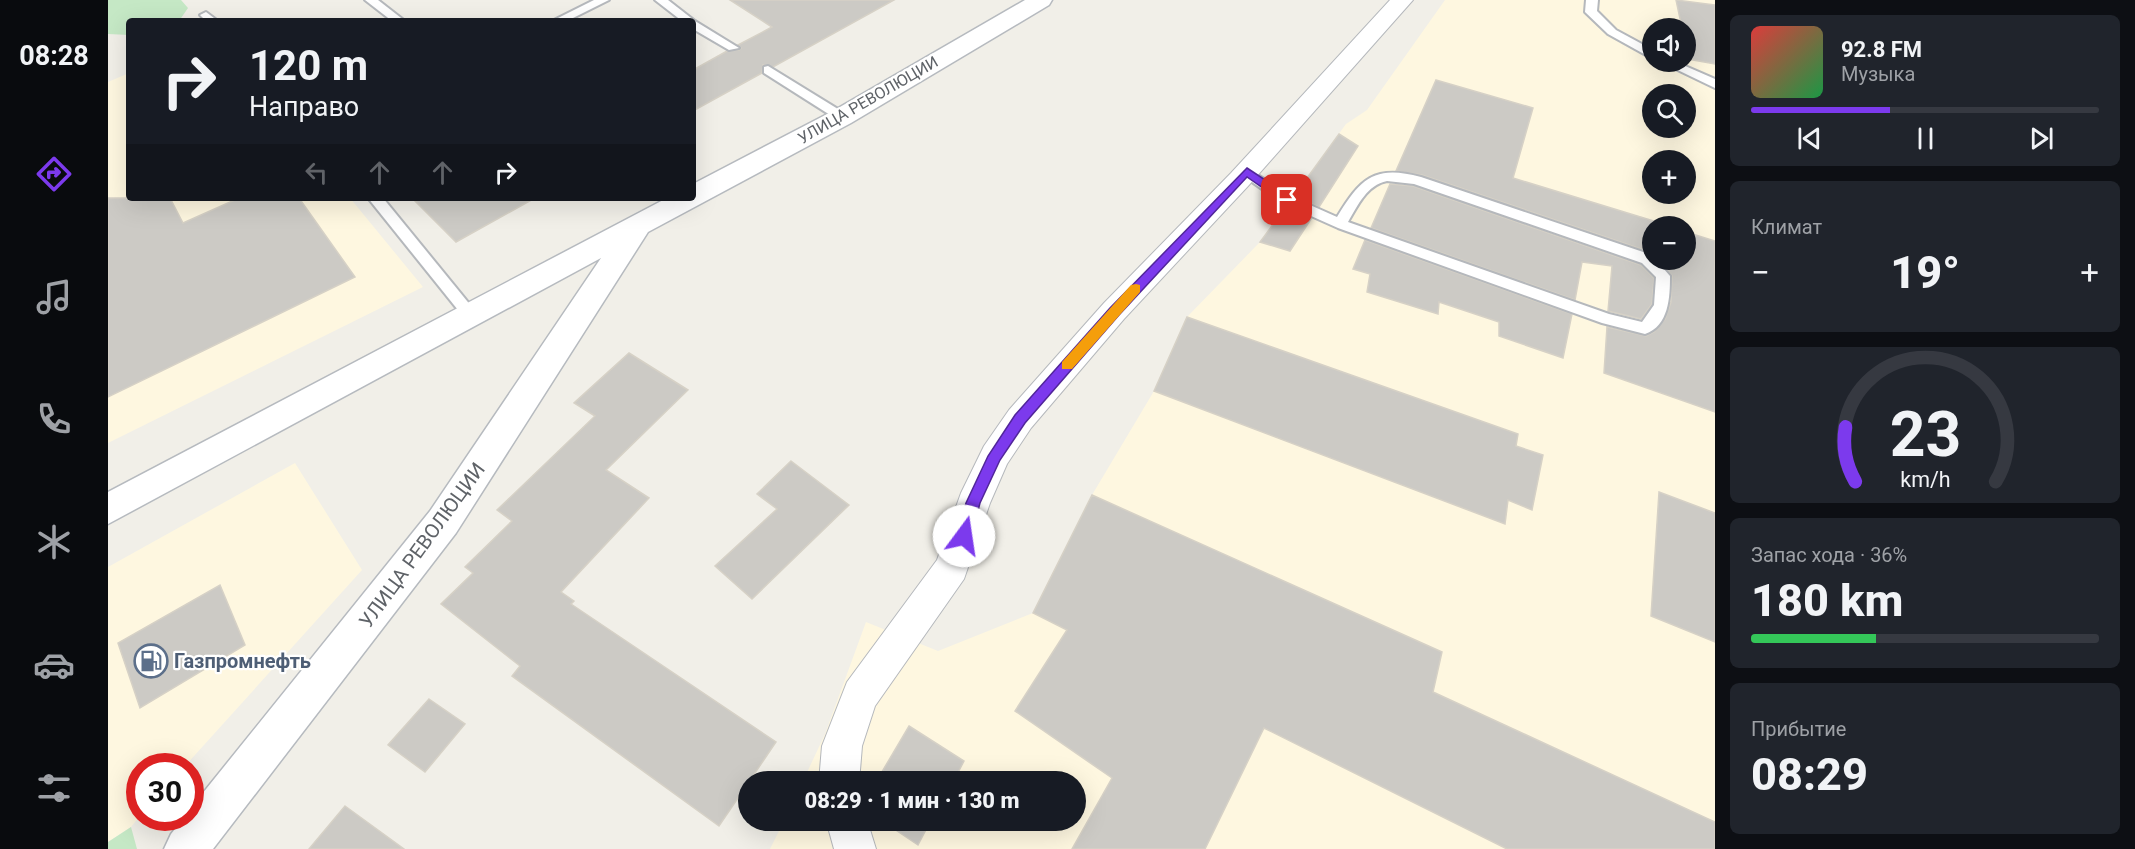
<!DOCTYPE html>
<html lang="ru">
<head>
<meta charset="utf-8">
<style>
  body { margin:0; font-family:Roboto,sans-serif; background:#20242c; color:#f1f3f6; height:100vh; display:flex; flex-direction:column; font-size:22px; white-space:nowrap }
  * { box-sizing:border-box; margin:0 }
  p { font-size:20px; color:#9ea1a6 }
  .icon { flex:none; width:33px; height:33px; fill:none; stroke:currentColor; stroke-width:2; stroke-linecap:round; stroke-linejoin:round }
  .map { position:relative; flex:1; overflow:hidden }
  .side { display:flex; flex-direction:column; gap:15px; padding:15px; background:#0d0f14; width:420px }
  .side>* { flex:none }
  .hud { position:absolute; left:18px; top:18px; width:570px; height:183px; border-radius:6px; box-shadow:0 6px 24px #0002; background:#171b24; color:#f1f3f6; overflow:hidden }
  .buttons { position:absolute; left:1534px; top:18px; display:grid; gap:12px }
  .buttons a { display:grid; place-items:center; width:54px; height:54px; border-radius:50%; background:#171b24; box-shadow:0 6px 24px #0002; font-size:30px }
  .speed { position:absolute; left:18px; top:753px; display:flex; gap:12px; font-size:30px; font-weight:700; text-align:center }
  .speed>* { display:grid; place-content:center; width:78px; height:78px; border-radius:50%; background:#171b24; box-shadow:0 6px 24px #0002; line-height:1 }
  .speed .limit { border:9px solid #d22; background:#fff; color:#111 }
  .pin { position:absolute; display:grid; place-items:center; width:51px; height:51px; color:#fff; margin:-26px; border-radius:12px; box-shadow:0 3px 9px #0006 }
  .me { position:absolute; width:66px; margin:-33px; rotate:14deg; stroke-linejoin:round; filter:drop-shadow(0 0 4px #0008) }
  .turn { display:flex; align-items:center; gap:21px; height:126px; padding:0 24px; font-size:27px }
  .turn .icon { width:78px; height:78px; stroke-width:2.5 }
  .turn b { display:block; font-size:42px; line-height:51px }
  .lanes { display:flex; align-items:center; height:57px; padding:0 24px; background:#0003; justify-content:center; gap:30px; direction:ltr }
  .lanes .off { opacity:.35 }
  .big { font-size:45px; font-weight:800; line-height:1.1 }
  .side .widget { flex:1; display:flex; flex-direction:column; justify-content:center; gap:9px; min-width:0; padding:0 21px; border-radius:9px; background:#20242c }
  .side .dial { align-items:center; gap:0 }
  .dial svg { height:156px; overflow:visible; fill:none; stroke:#363941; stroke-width:7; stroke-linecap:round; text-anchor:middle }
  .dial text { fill:#f1f3f6; stroke:none }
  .song { display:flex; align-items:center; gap:18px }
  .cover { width:72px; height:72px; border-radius:9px; background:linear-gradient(135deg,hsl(0 70% 55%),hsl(140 70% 35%)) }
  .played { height:6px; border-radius:3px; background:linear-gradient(90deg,#7c3aed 40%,#363941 40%) }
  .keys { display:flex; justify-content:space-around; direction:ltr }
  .heat { display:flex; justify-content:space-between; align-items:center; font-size:33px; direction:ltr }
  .charge { height:9px; border-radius:4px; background:linear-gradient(90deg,#34c759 36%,#363941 0) }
  .trip { position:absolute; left:630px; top:771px; width:348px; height:60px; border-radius:30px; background:#171b24; box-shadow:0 6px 24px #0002; font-weight:800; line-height:60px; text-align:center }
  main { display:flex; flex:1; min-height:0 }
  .tab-bar { display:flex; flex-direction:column; width:108px; justify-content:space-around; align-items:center; background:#090b0e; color:#9ea1a6 }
  .tab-bar .icon { width:42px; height:42px }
  .tab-bar .active { color:#7c3aed }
  .tab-bar b { font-size:27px; color:#f1f3f6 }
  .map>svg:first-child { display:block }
</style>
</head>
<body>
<main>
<nav class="tab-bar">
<b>08:28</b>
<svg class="icon active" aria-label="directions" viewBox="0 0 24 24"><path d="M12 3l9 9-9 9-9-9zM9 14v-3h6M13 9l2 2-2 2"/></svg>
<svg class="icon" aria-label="music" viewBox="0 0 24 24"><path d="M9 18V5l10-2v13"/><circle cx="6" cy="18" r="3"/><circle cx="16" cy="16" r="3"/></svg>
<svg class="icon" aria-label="phone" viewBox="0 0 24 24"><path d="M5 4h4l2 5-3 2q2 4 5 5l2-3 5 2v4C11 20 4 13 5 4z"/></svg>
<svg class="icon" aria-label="climate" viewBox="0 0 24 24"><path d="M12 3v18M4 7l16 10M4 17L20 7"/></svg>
<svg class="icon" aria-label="car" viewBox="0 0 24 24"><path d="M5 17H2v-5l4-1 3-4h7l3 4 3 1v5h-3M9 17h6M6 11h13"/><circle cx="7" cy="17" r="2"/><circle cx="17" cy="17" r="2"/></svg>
<svg class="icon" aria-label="filters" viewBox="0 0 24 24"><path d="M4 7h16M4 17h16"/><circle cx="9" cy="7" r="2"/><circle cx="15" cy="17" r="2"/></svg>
</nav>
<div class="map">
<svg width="1607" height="849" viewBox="0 0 1607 849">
  <rect width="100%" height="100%" fill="#f1efe8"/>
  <!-- commercial -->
  <g fill="#fef7e0" fill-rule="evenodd">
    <path d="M1337,0H1607V849H662L676,821L968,820V782L695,781L717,734L758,622L830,651L925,613L984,495L1046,391L1079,317L1152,242L1238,124L1259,110ZM1545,28H1578V62H1545ZM1545,94H1578V128H1545ZM1545,160H1578V194H1545ZM1545,226H1578V260H1545Z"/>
    <path d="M21,73V198H242L315,287L0,443V82Z"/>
    <path d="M187,463L254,570L77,766H32L31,817L23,827L0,842V567Z"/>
  </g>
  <!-- green -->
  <g fill="#c5e8c5">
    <path d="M0,0H73L80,8L71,21H21V35L0,34Z"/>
    <path d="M23,827L29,849H0V842Z"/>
  </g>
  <!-- building -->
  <g fill="#cccac5" stroke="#d6d1c6" stroke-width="1.5">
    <path d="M622,0H786L665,67L655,65L654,73L585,111V70L619,51L631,50L633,48L630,45L664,27Z"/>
    <path d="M1568,0L1607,5V64L1580,59L1578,28H1574Z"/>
    <path d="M1328,80L1425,108L1405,178L1562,226H1545V253L1314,175L1288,171Z"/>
    <path d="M1231,134L1250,146L1211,207L1186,196Z"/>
    <path d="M1282,184L1305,186L1533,265L1546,278L1544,304L1533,319L1500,311L1504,266L1474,262L1467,300L1263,228Z"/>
    <path d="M0,198H62L75,223L131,198H191L247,277L0,397Z"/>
    <path d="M304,198H427L348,242Z"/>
    <path d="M1178,207L1203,219L1182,251L1152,242Z"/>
    <path d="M1578,232L1607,241V412L1496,373L1499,327L1538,336L1546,332L1557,319L1563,302L1564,276L1551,260H1578Z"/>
    <path d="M1257,240L1464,314L1455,358L1391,336V322L1331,302L1330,314L1259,292L1262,274L1245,269Z"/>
    <path d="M1079,317L1410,434L1408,446L1435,455L1424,510L1400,500L1397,524L1046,391Z"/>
    <path d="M521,353L580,390L498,470L541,498L453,592L466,601L463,604L668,742L611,826L404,676L412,666L333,604L365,573L357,567L404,521L389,510L487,416L466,403Z"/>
    <path d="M683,461L741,505L644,599L607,566L669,509L649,494Z"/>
    <path d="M1551,492L1607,513V642L1543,616Z"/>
    <path d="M984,495L1334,652L1325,692L1607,822V849H1399L1156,728L1097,849H964L1004,778L907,711L959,630L925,613Z"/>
    <path d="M112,585L137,645L32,708L10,643Z"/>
    <path d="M321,699L357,724L317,772L280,745Z"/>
    <path d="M801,726L856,761L845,782H768Z"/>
    <path d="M237,806L296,849H201Z"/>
    <path d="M773,820H823L810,845Z"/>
  </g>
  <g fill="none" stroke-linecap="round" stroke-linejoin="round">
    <!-- lane casing -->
    <g stroke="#b5b8bc" stroke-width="4">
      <g id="lane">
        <path d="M257,0H270L297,21H284Z"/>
        <path d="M486,0H501L459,21H444Z"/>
        <path d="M547,0H560L587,21L631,48L621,50L585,29V21H574Z"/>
        <path d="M1478,0H1490L1489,11L1508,30L1545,50V59L1500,34L1477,12Z"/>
        <path d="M98,12L110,21H98L92,15Z"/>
        <path d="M1553,62H1568L1607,79V88Z"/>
        <path d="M660,66L738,114V120H730L656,73V67Z"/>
        <path d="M1139,168L1184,197L1229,217C1252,179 1266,164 1313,177L1544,255L1545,260H1548L1562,276C1562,297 1561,326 1537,334L1494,323L1230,228L1174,203L1134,175V169ZM1279,181L1306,184L1534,263L1548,277L1546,305L1534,322L1501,314L1240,222C1250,205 1259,185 1279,181Z"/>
        <path d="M260,198H275L368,312L371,316L368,320H358Z"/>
      </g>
    </g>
    <!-- street casing -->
    <g stroke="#b5b8bc" stroke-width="2">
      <g id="street">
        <path d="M1282,0H1305L1141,185L1016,319L923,428L899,464L882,503L856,579L767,706L754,746L751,782H711L714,746L739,682L829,560L853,493L876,446L901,410L996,303L1123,173Z"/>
        <path d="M718,820H759L768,849H726Z"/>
      </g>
    </g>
    <!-- secondary casing -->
    <g stroke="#b6babf" stroke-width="3">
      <path id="secondary" d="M917,0H944L941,5L743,123L540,232L348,533L105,849H56L63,834L76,818H82V809L322,511L493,258L0,524V492L559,198H585V184L725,111Z"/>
    </g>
    <!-- lane -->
    <use href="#lane" fill="#fff" fill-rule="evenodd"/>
    <!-- street -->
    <use href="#street" fill="#fff" fill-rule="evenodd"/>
    <!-- secondary -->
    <use href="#secondary" fill="#fff" fill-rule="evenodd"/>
  </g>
  <!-- route -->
  <path fill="#7c3aed" stroke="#51269a" stroke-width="1.5" d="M1139,168L1183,197V202H1175L1139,177L1011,315L917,423L892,460L872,503L862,541H851L849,536L858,503L880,456L907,415L1002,308Z"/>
  <!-- slow -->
  <path fill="#f59e0b" d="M1028,284L1032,285V292L964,369H954V362L1023,285Z"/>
  <!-- icons -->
  <defs>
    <g id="fuel-ring" transform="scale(1.725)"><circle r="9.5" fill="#fff" stroke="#5c6f8a" stroke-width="1.5"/><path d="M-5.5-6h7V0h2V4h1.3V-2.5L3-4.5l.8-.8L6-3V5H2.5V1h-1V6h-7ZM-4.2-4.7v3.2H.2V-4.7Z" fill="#5c6f8a"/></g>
  </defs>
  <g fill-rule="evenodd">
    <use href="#fuel-ring" x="43" y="661"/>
  </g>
  <g text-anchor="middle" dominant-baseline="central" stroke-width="4.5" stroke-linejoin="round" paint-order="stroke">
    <!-- far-street labels -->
    <g font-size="16" fill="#5f6368" stroke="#fff">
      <text transform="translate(760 100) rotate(-30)">УЛИЦА РЕВОЛЮЦИИ</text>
    </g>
    <!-- street labels -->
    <g font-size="20" fill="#5f6368" stroke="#fff">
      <text transform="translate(314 545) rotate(-54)">УЛИЦА РЕВОЛЮЦИИ</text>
    </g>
    <!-- service labels -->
    <g font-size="20" font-weight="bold" fill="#4e5e75" stroke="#fff" text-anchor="start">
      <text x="66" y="661">Газпромнефть</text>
    </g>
  </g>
</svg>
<div class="buttons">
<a><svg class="icon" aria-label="sound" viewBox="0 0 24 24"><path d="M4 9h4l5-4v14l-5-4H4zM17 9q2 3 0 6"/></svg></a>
<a><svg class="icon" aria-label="search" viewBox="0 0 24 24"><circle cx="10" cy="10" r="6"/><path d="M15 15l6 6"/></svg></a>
<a>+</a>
<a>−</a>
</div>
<div class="speed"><div class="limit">30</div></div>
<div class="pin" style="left:1179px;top:200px;background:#d93025"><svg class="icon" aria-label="arrive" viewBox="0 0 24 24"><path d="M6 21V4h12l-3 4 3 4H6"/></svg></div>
<svg class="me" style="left:856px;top:536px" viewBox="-20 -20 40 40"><circle r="19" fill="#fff"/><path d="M0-13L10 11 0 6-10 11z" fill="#7c3aed"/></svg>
<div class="trip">08:29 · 1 мин · 130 m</div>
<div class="hud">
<div class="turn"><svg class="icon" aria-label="right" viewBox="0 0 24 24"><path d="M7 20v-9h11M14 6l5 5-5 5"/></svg><div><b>120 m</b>Направо</div></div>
<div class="lanes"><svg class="icon off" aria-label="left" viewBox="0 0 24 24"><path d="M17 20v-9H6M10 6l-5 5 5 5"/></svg><svg class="icon off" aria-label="ahead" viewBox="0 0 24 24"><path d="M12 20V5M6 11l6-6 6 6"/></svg><svg class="icon off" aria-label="ahead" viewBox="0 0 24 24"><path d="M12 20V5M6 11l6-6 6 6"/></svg><svg class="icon" aria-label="right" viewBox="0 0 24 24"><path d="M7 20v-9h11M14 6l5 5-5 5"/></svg></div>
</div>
</div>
<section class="side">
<div class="widget">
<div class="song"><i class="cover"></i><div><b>92.8 FM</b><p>Музыка</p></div></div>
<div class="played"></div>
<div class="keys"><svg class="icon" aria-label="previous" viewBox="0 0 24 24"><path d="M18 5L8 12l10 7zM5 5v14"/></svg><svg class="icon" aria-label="pause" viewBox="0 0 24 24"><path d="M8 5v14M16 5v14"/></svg><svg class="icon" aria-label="next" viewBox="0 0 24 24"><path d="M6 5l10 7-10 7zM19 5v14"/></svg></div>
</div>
<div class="widget"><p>Климат</p>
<div class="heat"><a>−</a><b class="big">19°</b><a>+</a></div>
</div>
<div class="widget dial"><svg viewBox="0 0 100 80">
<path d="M14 69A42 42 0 1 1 86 69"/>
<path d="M14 69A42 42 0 0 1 9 41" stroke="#7c3aed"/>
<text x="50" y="56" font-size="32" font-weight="700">23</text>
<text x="50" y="72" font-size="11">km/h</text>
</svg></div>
<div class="widget"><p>Запас хода · 36%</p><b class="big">180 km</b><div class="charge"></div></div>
<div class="widget"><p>Прибытие</p><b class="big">08:29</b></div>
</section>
</main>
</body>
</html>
